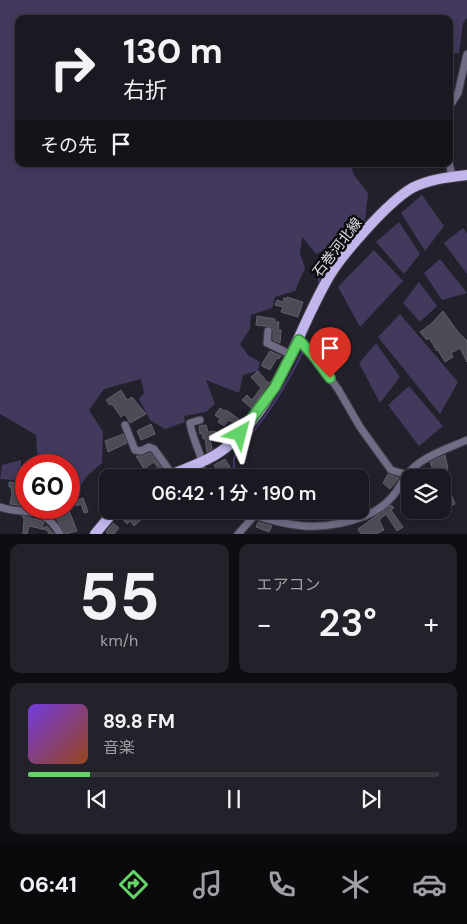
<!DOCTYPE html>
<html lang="ja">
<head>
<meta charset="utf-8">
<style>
  body { margin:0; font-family:"DM Sans","Noto Sans JP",sans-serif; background:#232129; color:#f1f3f6; height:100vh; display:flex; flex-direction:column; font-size:19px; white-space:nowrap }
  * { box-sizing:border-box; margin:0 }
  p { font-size:16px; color:#9fa0a5 }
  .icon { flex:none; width:28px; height:28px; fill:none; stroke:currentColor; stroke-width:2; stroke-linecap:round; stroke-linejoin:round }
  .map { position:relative; height:534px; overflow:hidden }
  .drawer { display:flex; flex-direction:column; gap:10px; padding:10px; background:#0e0d12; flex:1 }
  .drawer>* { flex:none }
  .guide { position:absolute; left:15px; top:15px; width:438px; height:152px; border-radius:10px; box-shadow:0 2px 8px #0003,0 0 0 1px #38373e; background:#1a1820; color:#f1f3f6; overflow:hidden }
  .buttons { position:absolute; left:401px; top:469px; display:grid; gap:10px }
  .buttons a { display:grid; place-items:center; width:50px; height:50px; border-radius:10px; background:#1a1820; box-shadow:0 2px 8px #0003,0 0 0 1px #38373e; font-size:25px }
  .speed { position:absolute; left:15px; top:454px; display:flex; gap:10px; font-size:25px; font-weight:700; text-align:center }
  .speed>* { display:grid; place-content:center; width:65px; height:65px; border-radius:50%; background:#1a1820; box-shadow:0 2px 8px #0003,0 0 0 1px #38373e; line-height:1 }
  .speed .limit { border:8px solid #d22; background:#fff; color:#111 }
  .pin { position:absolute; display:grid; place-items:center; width:42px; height:42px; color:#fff; margin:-51px -21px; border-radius:50% 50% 50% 0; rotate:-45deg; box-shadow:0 0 5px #0007 }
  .pin .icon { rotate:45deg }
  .me { position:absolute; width:55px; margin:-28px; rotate:38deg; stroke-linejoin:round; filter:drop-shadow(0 0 4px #0008) }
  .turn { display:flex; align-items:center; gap:18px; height:105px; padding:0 25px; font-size:22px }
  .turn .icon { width:65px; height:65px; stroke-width:2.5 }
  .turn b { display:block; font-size:35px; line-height:42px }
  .then { display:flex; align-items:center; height:48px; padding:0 25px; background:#0003; gap:10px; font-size:19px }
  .big { font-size:38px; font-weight:600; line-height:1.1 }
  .drawer .widget { flex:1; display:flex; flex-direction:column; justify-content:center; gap:8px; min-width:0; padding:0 18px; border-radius:10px; background:#232129 }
  .drawer .dial { align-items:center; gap:0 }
  .dial b { font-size:65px; line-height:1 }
  .song { display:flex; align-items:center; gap:15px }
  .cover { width:60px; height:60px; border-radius:8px; background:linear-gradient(135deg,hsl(260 70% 55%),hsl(20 70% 35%)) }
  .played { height:5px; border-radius:2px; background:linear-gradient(90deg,#63d468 15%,#38373e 15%) }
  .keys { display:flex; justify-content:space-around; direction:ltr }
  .heat { display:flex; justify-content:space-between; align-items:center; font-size:28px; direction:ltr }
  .drawer .tiles { flex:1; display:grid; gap:10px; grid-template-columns:1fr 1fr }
  .widget:last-child { grid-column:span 2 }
  .trip { position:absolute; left:99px; top:469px; width:270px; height:50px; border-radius:10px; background:#1a1820; box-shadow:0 2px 8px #0003,0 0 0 1px #38373e; font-weight:600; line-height:50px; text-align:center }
  .tabs { display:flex; height:80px; justify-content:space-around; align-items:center; background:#0a0a0d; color:#9fa0a5 }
  .tabs .icon { width:35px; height:35px }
  .tabs .on { color:#63d468 }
  .tabs b { font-size:22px; color:#f1f3f6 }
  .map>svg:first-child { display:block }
</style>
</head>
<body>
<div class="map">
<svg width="467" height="534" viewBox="0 0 467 534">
  <rect width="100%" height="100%" fill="#22202a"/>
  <!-- green -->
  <g fill="#42395d">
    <path d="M0,0H467V18L463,23L459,53H449V19H19V164H354L351,165L354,175L368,193L365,221L355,237L316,254L302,237L300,253L305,268L295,291L275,297L272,308L251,315L250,329L240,344L248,355L260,362L258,371L243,375L239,393L206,380L215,404L206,412L184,416L185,422L165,429L150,420L139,399L144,393L141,379L104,389L89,410L103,432L102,463L88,475L78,489L69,481V465H38L36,435L0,414Z"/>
    <path d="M422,195L444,226L425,251L401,213Z"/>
    <path d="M399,222L420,254L404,274L376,242Z"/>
    <path d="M463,228L467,233V274L444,243Z"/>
    <path d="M374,250L403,281L360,327L338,287Z"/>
    <path d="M440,259L467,293L442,300L424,273Z"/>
    <path d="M419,282L437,306L420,322L403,303Z"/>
    <path d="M400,314L458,382L440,414L378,337Z"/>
    <path d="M376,343L400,377L380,403L359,363Z"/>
    <path d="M409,386L443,426L419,446L388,405Z"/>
    <path d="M21,460V470L26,469V481L0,479L2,465Z"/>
  </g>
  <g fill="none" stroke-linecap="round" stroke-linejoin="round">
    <!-- stream -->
    <g stroke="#47376f" stroke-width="2">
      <path d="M318,287C321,281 318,280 319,275C319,266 328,261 334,256"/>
      <path d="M234,478V458L237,452C265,419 284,390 303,351"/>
    </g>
  </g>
  <!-- building -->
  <g fill="#4d4b56" stroke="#615f6b">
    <path d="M287,297L303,302L298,317L281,312L283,307L275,305L277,300L283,302L284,298L287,299Z"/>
    <path d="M443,311L458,332L467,341V362L460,348L451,353L453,357L445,362L438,350L437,351L429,338L427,340L420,332L431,324Z"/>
    <path d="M257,316L275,319V322H279L278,330H281L280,343L273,340V331L271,327L256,325Z"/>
    <path d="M270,351L281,356L279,359L277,358L270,370L262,366V364Z"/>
    <path d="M258,371L268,383L270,381L252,409L242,400L247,395L252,400L261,388L251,377Z"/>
    <path d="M121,390L127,400L132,397L146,414L130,423L125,414L121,417L112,404L110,405L106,400Z"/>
    <path d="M220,408L224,411L226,410L239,419L235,424L229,420L224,426L218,422L220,419L215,415Z"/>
    <path d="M151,424L155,434L141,440L137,431Z"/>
    <path d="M206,425L208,432L215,431L217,438L210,439L212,449L207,452L205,438L203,439L202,433L200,434L199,426Z"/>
    <path d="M123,434L127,443L108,452L105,441Z"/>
    <path d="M149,453H151L163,470L160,472L154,462L144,469L136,456H143Z"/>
    <path d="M445,455L448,469L442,471L455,504L444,508L442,478H413L424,468L434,473L430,462Z"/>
    <path d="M225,459L230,467L227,469V478H222L214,465Z"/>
    <path d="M388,474L399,478L390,489L383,483Z"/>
    <path d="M9,482L26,484L25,506L10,504L12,493L11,487H9Z"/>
    <path d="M83,498L88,512L84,513L81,504L76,506L75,501Z"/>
    <path d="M410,500V510H424L426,513L414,520L403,503Z"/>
    <path d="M391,505L394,508L391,510L403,527L397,531L386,514L379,520L384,530L376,534H361L358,529Z"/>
    <path d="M36,508H52L50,512L62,508H68L77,531L65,534L54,514Z"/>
    <path d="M142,510L146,515L134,526L130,521L127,524L120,516L126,511L132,518Z"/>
    <path d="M22,516L39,520L44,522L42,529L47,526L54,534H49L47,530L29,526L27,534H23L24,518Z"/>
    <path d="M258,522L272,526L269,532L256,527Z"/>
    <path d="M113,523L119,528L114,534H108L106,532Z"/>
  </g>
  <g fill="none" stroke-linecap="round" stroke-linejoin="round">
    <!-- street casing -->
    <g stroke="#3d3b44" stroke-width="9">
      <g id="street">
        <path d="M449,107L458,93L467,54"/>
        <path d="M449,162L452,176"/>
        <path d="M268,331L267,343L292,355"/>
        <path d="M299,340L313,355L338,389L360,427L391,470L408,475"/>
        <path d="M200,420L190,423C192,437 198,447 202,461"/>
        <path d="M125,425L135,450L141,451L149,447L154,449L172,474"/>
        <path d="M198,463L207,478"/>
        <path d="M0,507C27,516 43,504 60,534"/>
        <path d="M239,510C285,526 318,534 365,516C374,512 383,507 390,499C399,491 403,477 413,468C427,455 449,448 467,440"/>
        <path d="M238,534L255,515"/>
      </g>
    </g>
    <!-- primary casing -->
    <g stroke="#3d3b44" stroke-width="12">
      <g id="primary">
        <path d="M163,478C185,468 212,461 230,444C279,401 295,337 326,282C339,257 388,202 412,188C429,179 449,177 467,175"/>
        <path d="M95,534L115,510"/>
      </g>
    </g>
    <!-- street -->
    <use href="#street" stroke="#716b86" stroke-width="7"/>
    <!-- primary -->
    <use href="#primary" stroke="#c1b5ec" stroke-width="10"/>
  </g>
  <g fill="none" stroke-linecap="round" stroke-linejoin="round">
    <!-- route casing -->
    <g stroke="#408a44" stroke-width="12">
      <path id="route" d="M240,434L275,387L299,340L313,355L330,378"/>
    </g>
    <!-- route -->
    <use href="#route" stroke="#63d468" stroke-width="9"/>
  </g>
  <g text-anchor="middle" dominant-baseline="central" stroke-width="5" stroke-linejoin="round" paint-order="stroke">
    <!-- street labels -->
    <g font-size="14" fill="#e1dfe6" stroke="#0c0b0f">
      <text transform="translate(337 247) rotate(-52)">石巻河北線</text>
    </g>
  </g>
</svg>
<div class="buttons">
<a><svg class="icon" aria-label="layers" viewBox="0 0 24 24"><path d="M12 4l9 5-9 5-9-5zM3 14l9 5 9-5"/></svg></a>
</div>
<div class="speed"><div class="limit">60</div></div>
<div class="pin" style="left:330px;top:378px;background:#d93025"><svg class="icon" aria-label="arrive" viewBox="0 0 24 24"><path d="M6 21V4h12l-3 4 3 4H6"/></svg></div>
<svg class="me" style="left:240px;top:434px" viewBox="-20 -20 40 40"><path d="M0-17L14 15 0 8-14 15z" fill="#63d468" stroke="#fff" stroke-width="4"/></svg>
<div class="trip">06:42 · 1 分 · 190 m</div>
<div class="guide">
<div class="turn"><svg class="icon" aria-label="right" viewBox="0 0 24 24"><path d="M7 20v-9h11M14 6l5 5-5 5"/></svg><div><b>130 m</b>右折</div></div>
<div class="then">その先<svg class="icon" aria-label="arrive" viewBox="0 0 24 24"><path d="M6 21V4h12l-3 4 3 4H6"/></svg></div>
</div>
</div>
<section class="drawer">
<div class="tiles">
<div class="widget dial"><b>55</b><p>km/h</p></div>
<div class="widget"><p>エアコン</p>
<div class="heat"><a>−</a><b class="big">23°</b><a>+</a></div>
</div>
<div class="widget">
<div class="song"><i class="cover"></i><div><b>89.8 FM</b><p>音楽</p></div></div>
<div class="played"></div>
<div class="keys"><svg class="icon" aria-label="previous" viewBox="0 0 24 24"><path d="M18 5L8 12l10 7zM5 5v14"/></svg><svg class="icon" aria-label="pause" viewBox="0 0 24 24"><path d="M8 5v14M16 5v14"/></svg><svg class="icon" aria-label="next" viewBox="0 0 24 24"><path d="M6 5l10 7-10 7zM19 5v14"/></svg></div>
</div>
</div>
</section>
<nav class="tabs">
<b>06:41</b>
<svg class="icon on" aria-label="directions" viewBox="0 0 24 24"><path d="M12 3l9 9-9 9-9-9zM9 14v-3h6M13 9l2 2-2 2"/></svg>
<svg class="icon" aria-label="music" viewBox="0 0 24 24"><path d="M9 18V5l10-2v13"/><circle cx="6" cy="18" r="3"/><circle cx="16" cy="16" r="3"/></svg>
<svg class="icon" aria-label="phone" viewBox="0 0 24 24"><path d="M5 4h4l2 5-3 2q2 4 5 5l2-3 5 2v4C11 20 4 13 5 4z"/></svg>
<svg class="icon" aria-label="climate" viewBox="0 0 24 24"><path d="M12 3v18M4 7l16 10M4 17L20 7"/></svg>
<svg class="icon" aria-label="car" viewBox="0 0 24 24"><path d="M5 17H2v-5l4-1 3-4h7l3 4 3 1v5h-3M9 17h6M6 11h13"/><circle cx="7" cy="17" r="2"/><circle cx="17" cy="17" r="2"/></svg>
</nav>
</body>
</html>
